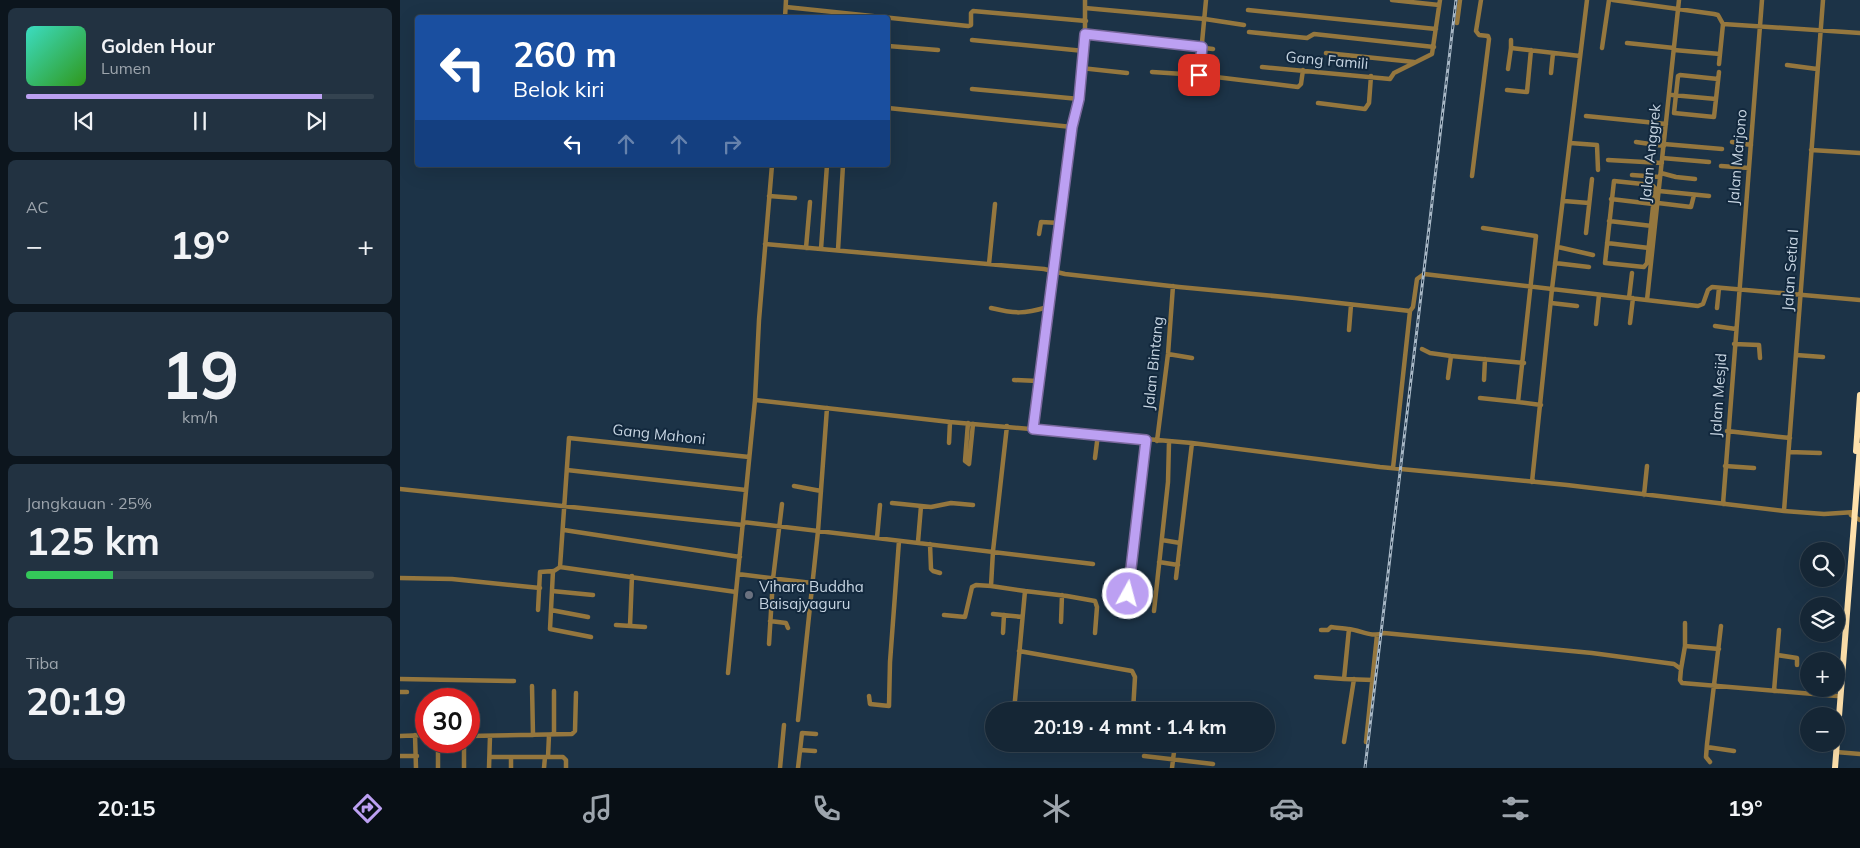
<!DOCTYPE html>
<html lang="id">
<head>
<meta charset="utf-8">
<style>
  :root { --surface:#152635; --page:#223241; --text:#f1f3f6; --muted:#9da5ad; --line:#344350; --accent:#bca0f2 }
  body { margin:0; font-family:Mulish,sans-serif; background:var(--page); color:var(--text); height:100vh; display:flex; flex-direction:column; font-size:19px; white-space:nowrap }
  * { box-sizing:border-box; margin:0 }
  p { font-size:16px; color:var(--muted) }
  .icon { flex:none; width:28px; height:28px; fill:none; stroke:currentColor; stroke-width:2; stroke-linecap:round; stroke-linejoin:round }
  .map { position:relative; flex:1; overflow:hidden }
  .details { display:flex; flex-direction:column; gap:8px; padding:8px; background:#0c151d; width:400px }
  .details>* { flex:none }
  .guide { position:absolute; left:15px; top:15px; width:475px; height:152px; border-radius:5px; box-shadow:0 5px 20px #0002,0 0 0 1px var(--line); background:#1a4fa0; color:#fff; overflow:hidden }
  .fabs { position:absolute; left:1400px; top:542px; display:grid; gap:10px }
  .fabs a { display:grid; place-items:center; width:45px; height:45px; border-radius:50%; background:var(--surface); box-shadow:0 5px 20px #0002,0 0 0 1px var(--line); font-size:25px }
  .speed { position:absolute; left:15px; top:688px; display:flex; gap:10px; font-size:25px; font-weight:700; text-align:center }
  .speed>* { display:grid; place-content:center; width:65px; height:65px; border-radius:50%; background:var(--surface); box-shadow:0 5px 20px #0002,0 0 0 1px var(--line); line-height:1 }
  .speed .limit { border:8px solid #d22; background:#fff; color:#111 }
  .pin { position:absolute; display:grid; place-items:center; width:42px; height:42px; color:#fff; margin:-21px; border-radius:10px; box-shadow:0 2px 8px #0006 }
  .me { position:absolute; width:55px; margin:-28px; rotate:7deg; stroke-linejoin:round; filter:drop-shadow(0 0 4px #0008) }
  .turn { display:flex; align-items:center; gap:18px; height:105px; padding:0 15px; font-size:22px }
  .turn .icon { width:65px; height:65px; stroke-width:2.5 }
  .turn b { display:block; font-size:35px; line-height:42px }
  .lanes { display:flex; align-items:center; height:48px; padding:0 15px; background:#0003; justify-content:center; gap:25px; direction:ltr }
  .lanes .off { opacity:.35 }
  .big { font-size:38px; font-weight:700; line-height:1.1 }
  .details .widget { flex:1; display:flex; flex-direction:column; justify-content:center; gap:8px; min-width:0; padding:0 18px; border-radius:8px; background:var(--page) }
  .details .dial { align-items:center; gap:0 }
  .dial b { font-size:65px; line-height:1 }
  .song { display:flex; align-items:center; gap:15px }
  .cover { width:60px; height:60px; border-radius:8px; background:linear-gradient(135deg,hsl(170 70% 55%),hsl(110 70% 35%)) }
  .played { height:5px; border-radius:2px; background:linear-gradient(90deg,var(--accent) 85%,var(--line) 85%) }
  .keys { display:flex; justify-content:space-around; direction:ltr }
  .heat { display:flex; justify-content:space-between; align-items:center; font-size:28px; direction:ltr }
  .charge { height:8px; border-radius:4px; background:linear-gradient(90deg,#34c759 25%,var(--line) 0) }
  .trip { position:absolute; left:585px; top:702px; width:290px; height:50px; border-radius:25px; background:var(--surface); box-shadow:0 5px 20px #0002,0 0 0 1px var(--line); font-weight:700; line-height:50px; text-align:center }
  .tab-bar { display:flex; height:80px; justify-content:space-around; align-items:center; background:#080f15; color:var(--muted) }
  .tab-bar .icon { width:35px; height:35px }
  .tab-bar .active { color:var(--accent) }
  .tab-bar b { font-size:22px; color:var(--text) }
  main { display:flex; flex:1; min-height:0 }
  .map>svg:first-child { display:block }
  .lines { fill:none; stroke-linecap:round; stroke-linejoin:round }
  .minor { stroke:#95773e; stroke-width:4.5 }
  .highway { stroke:#fee1ac; stroke-width:6 }
  .rail-casing { stroke:#a8b8c6; stroke-width:3 }
  .rail { stroke:#12283d; stroke-width:1; stroke-dasharray:4; stroke-linecap:butt }
  .route-casing { stroke:#7a689d; stroke-width:12 }
  .route { stroke:#bca0f2; stroke-width:9 }
  .worship-dot { fill:#6b7280; stroke:#12283d; stroke-width:2 }
  .labels { text-anchor:middle; dominant-baseline:central; stroke-width:4; stroke-linejoin:round; paint-order:stroke }
  .street-label { font-size:15px; fill:#c6d4e1; stroke:#12283d }
  .poi-label { font-size:15px; fill:#c6d4e1; stroke:#12283d; text-anchor:start }
</style>
</head>
<body>
<main>
<section class="details">
<div class="widget">
<div class="song"><i class="cover"></i><div><b>Golden Hour</b><p>Lumen</p></div></div>
<div class="played"></div>
<div class="keys"><svg class="icon" aria-label="previous" viewBox="0 0 24 24"><path d="M18 5L8 12l10 7zM5 5v14"/></svg><svg class="icon" aria-label="pause" viewBox="0 0 24 24"><path d="M8 5v14M16 5v14"/></svg><svg class="icon" aria-label="next" viewBox="0 0 24 24"><path d="M6 5l10 7-10 7zM19 5v14"/></svg></div>
</div>
<div class="widget"><p>AC</p>
<div class="heat"><a>−</a><b class="big">19°</b><a>+</a></div>
</div>
<div class="widget dial"><b>19</b><p>km/h</p></div>
<div class="widget"><p>Jangkauan · 25%</p><b class="big">125 km</b><div class="charge"></div></div>
<div class="widget"><p>Tiba</p><b class="big">20:19</b></div>
</section>
<div class="map">
<svg width="1460" height="768" viewBox="0 0 1460 768">
  <rect width="100%" height="100%" fill="#1c3347"/>
  <g class="lines">
    <!-- minor -->
    <path class="minor" d="M992 0 1039 5
      M1213 0 1314 14 1318 15 1323 24 1460 33
      M386 7 568 26 571 25V13L573 11 686 21
      M685 8 805 19 844 25
      M848 10 1036 29
      M385 18 386 0
      M1057 23 1060 0
      M849 32 907 38 914 34 1034 47
      M685 34 813 49
      M572 40 684 51
      M1111 40V48L1180 56
      M1227 43 1274 48
      M488 46 538 50
      M1202 48 1209 0
      M1274 50 1320 54
      M926 53 1014 62
      M1319 64 1323 24
      M1387 65 1417 69
      M862 67 990 79 994 73 1032 54 1040 0
      M681 68 727 73
      M1108 69 1111 48
      M752 72 799 75 898 87 901 84 903 70
      M1151 73 1153 53
      M799 75 806 0
      M1318 79 1280 75 1278 76 1274 113 1314 117 1319 72
      M572 89 679 99
      M1107 90 1127 92 1131 50
      M1272 95 1316 99
      M918 103 965 109 969 103 971 76
      M488 108 672 127
      M1186 116 1266 124
      M1236 142 1264 146
      M1332 142 1351 145
      M1170 143 1197 145 1198 170
      M1264 144 1322 149
      M1411 150 1460 153
      M1262 158 1309 162
      M1208 160 1262 163
      M1321 166 1349 168
      M1261 173 1276 177 1295 179
      M1232 175 1260 177
      M1072 176 1089 39 1088 36 1079 35 1076 31 1081 0
      M1214 181 1252 185 1255 188 1247 263 1244 267 1205 263Z
      M1259 191 1309 196
      M369 196 395 198
      M1211 199 1253 204
      M1164 201 1189 203
      M1258 203 1291 207 1294 195
      M1209 221 1252 226
      M1186 233 1192 179
      M639 234 641 222 660 223
      M1207 243 1249 248
      M365 244 644 269 665 274 779 287 895 298 1010 311 1013 307 1017 279 1024 274 1298 306 1303 304 1308 290 1312 287 1460 300
      M1158 247 1193 255
      M406 248 410 202
      M421 249 427 165
      M438 250 443 165
      M1155 263 1189 267
      M589 264 595 204
      M1229 298 1232 273
      M1247 300 1279 0
      M1151 303 1177 306
      M591 308C616 314 623 314 648 307
      M1317 308 1319 288
      M1230 323 1233 298
      M1196 324 1199 295
      M1315 326 1336 329
      M949 330 951 305
      M1334 344 1359 345 1360 358
      M1022 349 1030 353 1051 356 1124 363
      M768 354 792 358
      M1396 355 1423 357
      M1048 378 1051 356
      M614 380 638 381
      M1084 380 1085 359
      M1080 398 1118 402 1136 236 1083 228
      M355 400 550 422 792 443 980 467 1167 485 1384 511 1424 514 1455 512
      M1118 402 1141 405
      M568 423 565 461 569 464 573 424
      M607 426 593 551 591 586 625 591 614 711
      M633 429 672 127 679 99 685 34V0
      M1327 431 1390 438
      M757 441 768 354 773 286
      M549 443 550 422
      M1389 452 1420 453
      M695 458 698 434
      M1325 466 1354 468
      M993 468 1010 311
      M167 470 346 490
      M1132 482 1152 289 1187 0
      M394 486 421 491
      M0 489 343 525
      M1244 495 1247 466
      M492 503 531 507 551 503 573 505
      M1323 504 1362 0
      M1384 511 1423 0
      M1451 515 1460 520
      M343 522 693 564
      M164 530 340 557
      M477 538 480 505
      M762 540 780 543
      M518 542 521 506
      M530 544 531 569 533 571 540 573
      M759 562 778 565
      M160 567 169 438 349 457
      M153 571 150 629 191 637
      M338 574 412 583
      M0 578 52 579 140 588
      M776 578 792 443
      M152 591 193 595
      M625 591 667 596 695 601 697 607 695 633
      M728 594 746 440
      M138 610 140 572 154 571 160 567 336 592
      M151 610 188 617
      M754 611 768 482 769 442
      M593 614 622 617
      M544 615 565 617 572 587 576 585 591 586
      M370 621 386 623 388 628
      M661 622 662 595
      M216 625 245 627
      M230 626 232 576
      M949 629 944 679 973 680
      M921 630H928L931 627C936 628 942 628 948 629 961 630 971 638 984 633L1192 653 1274 664 1281 669 1280 680 1282 683 1437 696
      M603 633 604 615
      M369 644 373 579 382 504
      M1285 646 1319 649
      M619 651 732 671 735 677 733 711
      M1377 655 1397 658V665
      M1281 669 1285 646V623
      M328 673 355 400 359 320 372 165
      M916 677 944 679
      M0 679 114 681
      M132 686 133 735
      M154 691V734
      M1374 691 1379 630
      M0 692H7
      M469 696 470 704 489 706 490 662 499 541
      M398 720 418 531 427 408
      M15 735 16 768
      M0 736 26 735
      M69 736 172 734 175 731 176 693
      M944 742 954 679
      M966 742 977 635
      M807 744H813
      M612 747V744
      M1307 747 1334 751
      M400 750 415 751
      M1436 752 1460 754
      M0 756H17
      M744 756 813 764
      M90 757H163L166 760V768
      M148 757 149 735
      M1310 762 1306 757 1307 744 1321 626
      M38 768V741
      M64 768V741
      M89 768 90 736
      M111 768V758
      M144 768 145 757
      M380 768 384 725
      M398 768 402 733 416 734
      M772 768 775 744"/>
    <!-- highway -->
    <path class="highway" d="M1456 451 1460 395
      M1435 768 1460 446"/>
    <defs>
      <path id="rail" d="M965 768 1056 0"/>
    </defs>
    <!-- rail casing -->
    <use href="#rail" class="rail-casing"/>
    <!-- rail -->
    <use href="#rail" class="rail"/>
  </g>
  <g class="lines">
    <defs>
      <path id="route" d="M728 594 746 440 633 429 672 127 679 99 685 34 802 47 799 75"/>
    </defs>
    <!-- route casing -->
    <use href="#route" class="route-casing"/>
    <!-- route -->
    <use href="#route" class="route"/>
  </g>
  <!-- markers -->
  <circle class="worship-dot" cx="349" cy="595" r="5"/>
  <g class="labels">
    <!-- street labels -->
    <g class="street-label">
      <text transform="translate(927 60) rotate(5)">Gang Famili</text>
      <text transform="translate(1250 153) rotate(-84)">Jalan Anggrek</text>
      <text transform="translate(1337 157) rotate(-85)">Jalan Marjono</text>
      <text transform="translate(1390 270) rotate(-86)">Jalan Setia I</text>
      <text transform="translate(753 363) rotate(-84)">Jalan Bintang</text>
      <text transform="translate(1318 395) rotate(-86)">Jalan Mesjid</text>
      <text transform="translate(259 434) rotate(6)">Gang Mahoni</text>
    </g>
    <!-- poi labels -->
    <g class="poi-label">
      <text x="359" y="586">Vihara Buddha<tspan x="359" dy="17">Baisajyaguru</tspan></text>
    </g>
  </g>
</svg>
<div class="fabs">
<a><svg class="icon" aria-label="search" viewBox="0 0 24 24"><circle cx="10" cy="10" r="6"/><path d="M15 15l6 6"/></svg></a>
<a><svg class="icon" aria-label="layers" viewBox="0 0 24 24"><path d="M12 4l9 5-9 5-9-5zM3 14l9 5 9-5"/></svg></a>
<a>+</a>
<a>−</a>
</div>
<div class="speed"><div class="limit">30</div></div>
<div class="pin" style="left:799px;top:75px;background:#d93025"><svg class="icon" aria-label="arrive" viewBox="0 0 24 24"><path d="M6 21V4h12l-3 4 3 4H6"/></svg></div>
<svg class="me" style="left:728px;top:594px" viewBox="-20 -20 40 40"><circle r="17" fill="#bca0f2" stroke="#fff" stroke-width="3"/><path d="M0-11L8 9 0 5-8 9z" fill="#fff"/></svg>
<div class="trip">20:19 · 4 mnt · 1.4 km</div>
<div class="guide">
<div class="turn"><svg class="icon" aria-label="left" viewBox="0 0 24 24"><path d="M17 20v-9H6M10 6l-5 5 5 5"/></svg><div><b>260 m</b>Belok kiri</div></div>
<div class="lanes"><svg class="icon" aria-label="left" viewBox="0 0 24 24"><path d="M17 20v-9H6M10 6l-5 5 5 5"/></svg><svg class="icon off" aria-label="ahead" viewBox="0 0 24 24"><path d="M12 20V5M6 11l6-6 6 6"/></svg><svg class="icon off" aria-label="ahead" viewBox="0 0 24 24"><path d="M12 20V5M6 11l6-6 6 6"/></svg><svg class="icon off" aria-label="right" viewBox="0 0 24 24"><path d="M7 20v-9h11M14 6l5 5-5 5"/></svg></div>
</div>
</div>
</main>
<nav class="tab-bar">
<b>20:15</b>
<svg class="icon active" aria-label="directions" viewBox="0 0 24 24"><path d="M12 3l9 9-9 9-9-9zM9 14v-3h6M13 9l2 2-2 2"/></svg>
<svg class="icon" aria-label="music" viewBox="0 0 24 24"><path d="M9 18V5l10-2v13"/><circle cx="6" cy="18" r="3"/><circle cx="16" cy="16" r="3"/></svg>
<svg class="icon" aria-label="phone" viewBox="0 0 24 24"><path d="M5 4h4l2 5-3 2q2 4 5 5l2-3 5 2v4C11 20 4 13 5 4z"/></svg>
<svg class="icon" aria-label="climate" viewBox="0 0 24 24"><path d="M12 3v18M4 7l16 10M4 17L20 7"/></svg>
<svg class="icon" aria-label="car" viewBox="0 0 24 24"><path d="M5 17H2v-5l4-1 3-4h7l3 4 3 1v5h-3M9 17h6M6 11h13"/><circle cx="7" cy="17" r="2"/><circle cx="17" cy="17" r="2"/></svg>
<svg class="icon" aria-label="filters" viewBox="0 0 24 24"><path d="M4 7h16M4 17h16"/><circle cx="9" cy="7" r="2"/><circle cx="15" cy="17" r="2"/></svg>
<b>19°</b>
</nav>
</body>
</html>
